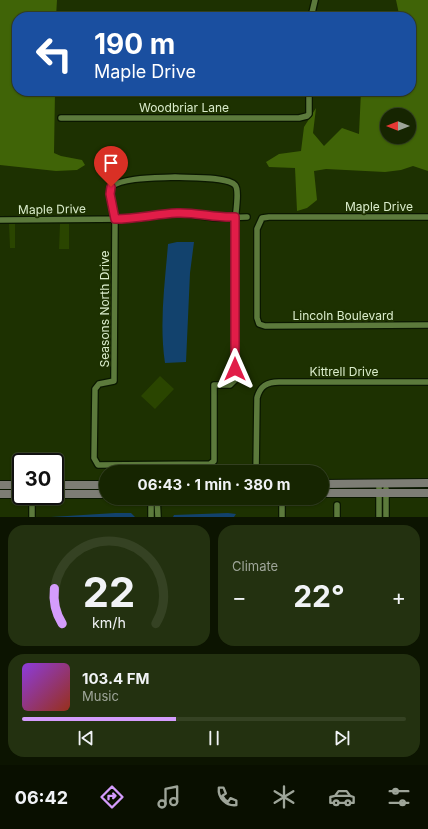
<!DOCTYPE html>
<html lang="en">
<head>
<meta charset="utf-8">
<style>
  :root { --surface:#162501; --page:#233110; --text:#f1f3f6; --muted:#9ea599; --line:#354223; --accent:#d49cfc }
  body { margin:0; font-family:Inter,sans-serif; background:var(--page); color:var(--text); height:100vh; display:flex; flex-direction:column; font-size:15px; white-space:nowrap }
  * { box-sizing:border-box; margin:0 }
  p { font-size:13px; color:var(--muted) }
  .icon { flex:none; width:22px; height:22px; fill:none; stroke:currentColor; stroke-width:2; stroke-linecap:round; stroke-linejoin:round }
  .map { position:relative; height:517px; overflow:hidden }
  .details { display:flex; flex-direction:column; gap:8px; padding:8px; background:#0c1401; flex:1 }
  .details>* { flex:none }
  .hud { position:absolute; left:12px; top:12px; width:404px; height:84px; border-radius:16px; box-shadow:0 1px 3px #0004,0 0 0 1px var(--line); background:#1a4fa0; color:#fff; overflow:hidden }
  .needle { width:26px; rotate:270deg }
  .fabs { position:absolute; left:380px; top:108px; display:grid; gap:8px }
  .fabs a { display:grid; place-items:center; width:36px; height:36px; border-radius:50%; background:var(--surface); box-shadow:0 1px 3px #0004,0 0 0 1px var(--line); font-size:20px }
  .speed { position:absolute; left:12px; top:453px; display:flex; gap:8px; font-size:20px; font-weight:700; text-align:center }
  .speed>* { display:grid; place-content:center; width:52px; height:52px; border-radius:50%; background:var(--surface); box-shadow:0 1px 3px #0004,0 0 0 1px var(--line); line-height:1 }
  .speed .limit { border:2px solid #111; border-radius:6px; background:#fff; color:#111 }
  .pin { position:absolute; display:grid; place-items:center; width:34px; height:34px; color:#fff; margin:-41px -17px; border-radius:50% 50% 50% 0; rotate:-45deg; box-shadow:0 0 4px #0007 }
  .pin .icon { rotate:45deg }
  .me { position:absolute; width:44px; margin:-22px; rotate:0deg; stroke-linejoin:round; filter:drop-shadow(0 0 3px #0008) }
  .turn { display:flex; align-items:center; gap:14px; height:84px; padding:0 16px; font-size:18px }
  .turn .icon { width:52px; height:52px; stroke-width:2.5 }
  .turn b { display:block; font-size:28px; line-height:34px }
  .big { font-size:30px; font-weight:700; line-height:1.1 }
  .details .widget { flex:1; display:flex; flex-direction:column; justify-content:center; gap:6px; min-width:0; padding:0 14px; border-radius:16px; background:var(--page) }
  .details .dial { align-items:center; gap:0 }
  .dial svg { height:104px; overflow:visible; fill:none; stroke:var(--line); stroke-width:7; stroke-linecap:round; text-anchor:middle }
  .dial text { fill:var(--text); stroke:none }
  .song { display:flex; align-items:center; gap:12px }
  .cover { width:48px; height:48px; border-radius:6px; background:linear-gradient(135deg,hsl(270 70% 55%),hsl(10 70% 35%)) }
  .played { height:4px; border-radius:2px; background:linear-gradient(90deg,var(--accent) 40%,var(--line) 40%) }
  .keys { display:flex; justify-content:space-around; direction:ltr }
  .heat { display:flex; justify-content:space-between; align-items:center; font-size:22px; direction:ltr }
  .details .tiles { flex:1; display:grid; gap:8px; grid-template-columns:1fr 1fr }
  .widget:last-child { grid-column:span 2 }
  .trip { position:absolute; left:99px; top:465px; width:230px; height:40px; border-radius:20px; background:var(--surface); box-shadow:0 1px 3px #0004,0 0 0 1px var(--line); font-weight:700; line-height:40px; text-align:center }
  .tabs { display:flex; height:64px; justify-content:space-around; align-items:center; background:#090f00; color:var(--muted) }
  .tabs .icon { width:28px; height:28px }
  .tabs .selected { color:var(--accent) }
  .tabs b { font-size:18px; color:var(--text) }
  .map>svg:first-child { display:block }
  .green { fill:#2a4500 }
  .forest { fill:#406407; fill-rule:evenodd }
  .water { fill:#12426d }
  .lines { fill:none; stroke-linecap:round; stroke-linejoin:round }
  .street-casing { stroke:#0a1700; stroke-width:8 }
  .secondary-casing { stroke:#0a1700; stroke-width:10 }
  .street { stroke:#5c7a3c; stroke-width:5.5 }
  .secondary { stroke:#7d7d75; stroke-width:8 }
  .route-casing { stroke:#92132f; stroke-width:10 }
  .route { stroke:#e11d48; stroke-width:7 }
  .labels { text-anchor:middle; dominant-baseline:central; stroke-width:4; stroke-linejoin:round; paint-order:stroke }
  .street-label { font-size:12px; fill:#daeccb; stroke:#1d3101 }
</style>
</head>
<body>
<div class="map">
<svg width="428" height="517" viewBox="0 0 428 517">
  <rect width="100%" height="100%" fill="#1d3101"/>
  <!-- green -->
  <path class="green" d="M9 224H15V248H10Z
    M60 224H69V249H59Z
    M160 376 174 389 155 409 141 396Z"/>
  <!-- forest -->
  <path class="forest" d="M0 0H57L56 17H17V91H55L54 153 61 156 82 160 85 165 77 170 56 171 0 165Z
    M396 0H428V171L413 166 401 170 385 172 326 169 314 171 317 200 307 208 297 211 295 168 269 167 266 162 279 154 301 151 304 127 316 108 313 133 324 146 342 128 359 134 361 91H411V17H397L399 14ZM387 115H409V137H387Z"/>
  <!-- water -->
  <path class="water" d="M177 242H194L190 273 186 362 165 363C159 323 165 283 168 244Z
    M115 513H131L135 517H51Z
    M228 513 236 514 234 517H173L174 515Z"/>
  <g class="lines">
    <defs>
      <path id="street" d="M311 17 315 0
        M61 118H299L307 116 309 114V91
        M175 177C188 178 227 176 235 185 240 190 235 215 235 224 235 276 235 328 235 380L230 385H214V461L210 464 98 465 94 458 95 389 99 384 114 381V377L115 219 110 194 111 187C123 177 159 178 175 177Z
        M428 217H269L262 218 257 229V318L259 324 265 326 428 325
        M0 220 131 219 178 213 217 218 247 217
        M151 465V472
        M256 472 257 398C260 386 267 382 279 382H428
        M379 484V517
        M386 489V517
        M32 496V517
        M157 498 158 517
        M337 505V517
        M151 517V498
        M282 517V498"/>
      <path id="secondary" d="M322 484 428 483
        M0 485H21
        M55 485H106
        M322 493H428
        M0 494H21
        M55 494H106"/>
    </defs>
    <!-- street casing -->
    <use href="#street" class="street-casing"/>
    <!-- secondary casing -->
    <use href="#secondary" class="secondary-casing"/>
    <!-- street -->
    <use href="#street" class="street"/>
    <!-- secondary -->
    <use href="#secondary" class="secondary"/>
  </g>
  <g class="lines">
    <defs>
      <path id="route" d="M111 187 110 194 115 219C136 219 156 214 177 213 196 212 215 218 235 217V369"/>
    </defs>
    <!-- route casing -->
    <use href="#route" class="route-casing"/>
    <!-- route -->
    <use href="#route" class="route"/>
  </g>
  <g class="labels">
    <!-- street labels -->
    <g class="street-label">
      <text x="184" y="107">Woodbriar Lane</text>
      <text x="379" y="206">Maple Drive</text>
      <text transform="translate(52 209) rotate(-1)">Maple Drive</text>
      <text transform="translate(104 309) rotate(-90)">Seasons North Drive</text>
      <text x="343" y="315">Lincoln Boulevard</text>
      <text x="344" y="371">Kittrell Drive</text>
    </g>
  </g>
</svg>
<div class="fabs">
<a><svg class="needle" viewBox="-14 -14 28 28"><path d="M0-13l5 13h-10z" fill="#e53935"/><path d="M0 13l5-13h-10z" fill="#9ea599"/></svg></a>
</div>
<div class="speed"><div class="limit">30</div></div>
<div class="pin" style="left:111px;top:187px;background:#d93025"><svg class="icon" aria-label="arrive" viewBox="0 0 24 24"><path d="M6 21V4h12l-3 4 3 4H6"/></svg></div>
<svg class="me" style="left:235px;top:369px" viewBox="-20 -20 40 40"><path d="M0-17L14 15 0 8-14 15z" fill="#e11d48" stroke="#fff" stroke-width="4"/></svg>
<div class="trip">06:43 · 1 min · 380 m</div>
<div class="hud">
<div class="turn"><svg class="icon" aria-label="left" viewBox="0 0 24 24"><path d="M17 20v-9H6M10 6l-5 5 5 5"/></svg><div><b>190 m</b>Maple Drive</div></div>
</div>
</div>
<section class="details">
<div class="tiles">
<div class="widget dial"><svg viewBox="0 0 100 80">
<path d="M14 69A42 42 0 1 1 86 69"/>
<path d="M14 69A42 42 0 0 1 8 42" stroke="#d49cfc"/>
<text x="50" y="56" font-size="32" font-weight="700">22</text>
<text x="50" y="72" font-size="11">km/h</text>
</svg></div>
<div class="widget"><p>Climate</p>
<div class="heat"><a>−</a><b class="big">22°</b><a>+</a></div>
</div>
<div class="widget">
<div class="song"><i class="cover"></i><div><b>103.4 FM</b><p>Music</p></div></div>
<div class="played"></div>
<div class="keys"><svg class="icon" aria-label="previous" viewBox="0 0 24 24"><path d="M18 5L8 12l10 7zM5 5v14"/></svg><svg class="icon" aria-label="pause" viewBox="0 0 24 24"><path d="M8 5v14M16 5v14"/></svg><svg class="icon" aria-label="next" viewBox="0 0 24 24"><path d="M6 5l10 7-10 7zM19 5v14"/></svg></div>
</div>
</div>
</section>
<nav class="tabs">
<b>06:42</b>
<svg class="icon selected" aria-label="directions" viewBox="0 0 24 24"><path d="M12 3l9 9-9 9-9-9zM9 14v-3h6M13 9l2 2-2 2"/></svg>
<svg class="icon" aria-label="music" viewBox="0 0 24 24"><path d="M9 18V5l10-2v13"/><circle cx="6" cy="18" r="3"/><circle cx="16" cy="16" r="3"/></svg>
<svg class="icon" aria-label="phone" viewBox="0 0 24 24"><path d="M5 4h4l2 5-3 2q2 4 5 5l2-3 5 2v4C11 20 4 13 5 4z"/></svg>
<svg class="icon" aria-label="climate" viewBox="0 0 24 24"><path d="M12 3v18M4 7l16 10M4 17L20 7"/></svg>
<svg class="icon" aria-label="car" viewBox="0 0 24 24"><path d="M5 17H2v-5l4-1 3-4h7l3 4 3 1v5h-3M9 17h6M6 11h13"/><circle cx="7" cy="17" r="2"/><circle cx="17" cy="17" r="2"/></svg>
<svg class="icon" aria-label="filters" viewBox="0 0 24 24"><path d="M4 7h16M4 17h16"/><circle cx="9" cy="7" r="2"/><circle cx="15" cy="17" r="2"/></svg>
</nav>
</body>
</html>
